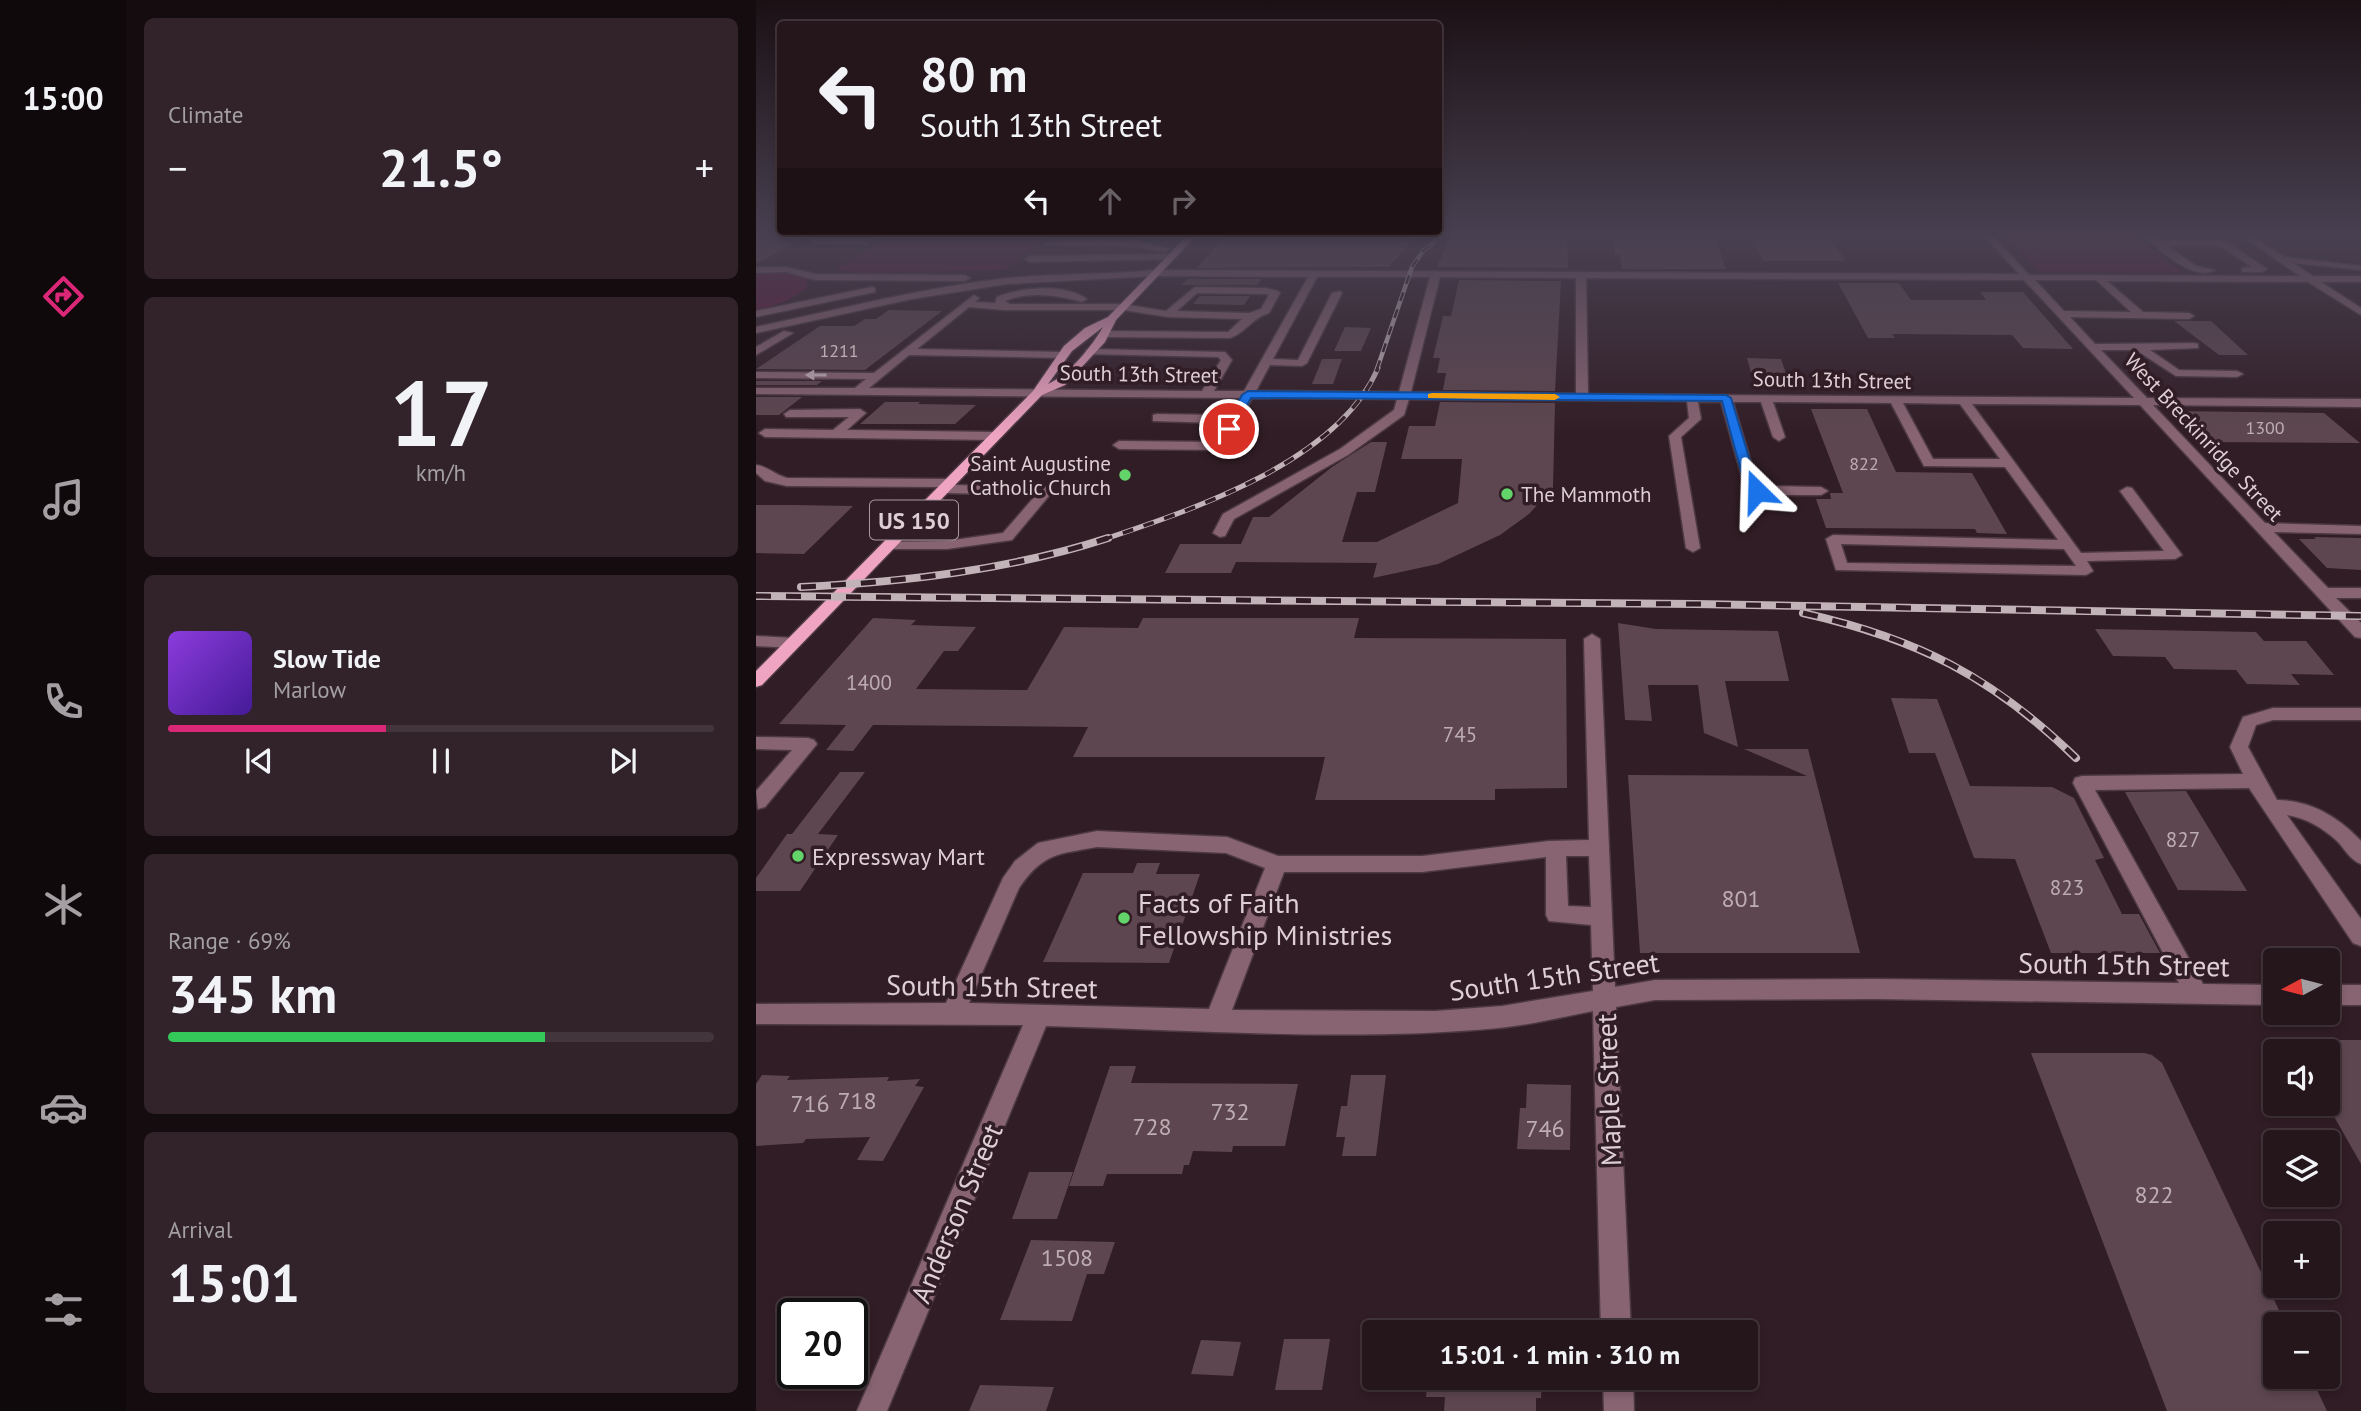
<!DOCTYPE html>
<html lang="en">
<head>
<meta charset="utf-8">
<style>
  :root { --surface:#25161c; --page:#312329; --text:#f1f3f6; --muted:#a39fa3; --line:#42353b; --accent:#db2777 }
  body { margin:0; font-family:"PT Sans",sans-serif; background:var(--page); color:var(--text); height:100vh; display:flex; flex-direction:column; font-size:26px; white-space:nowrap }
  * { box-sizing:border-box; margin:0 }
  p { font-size:23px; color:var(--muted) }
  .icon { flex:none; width:38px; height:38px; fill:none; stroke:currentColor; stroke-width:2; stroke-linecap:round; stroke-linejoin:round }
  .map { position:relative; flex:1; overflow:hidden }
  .panel { display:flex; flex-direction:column; gap:18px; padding:18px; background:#140c0f; width:630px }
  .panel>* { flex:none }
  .guide { position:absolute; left:21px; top:21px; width:665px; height:214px; border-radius:7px; box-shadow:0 4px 10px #0003,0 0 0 2px var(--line); background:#25161c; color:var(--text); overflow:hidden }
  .needle { width:46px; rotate:263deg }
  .fabs { position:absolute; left:1507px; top:948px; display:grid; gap:14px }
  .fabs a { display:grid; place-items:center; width:77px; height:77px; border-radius:7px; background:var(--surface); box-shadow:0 4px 10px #0003,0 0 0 2px var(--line); font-size:35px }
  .speed { position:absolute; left:21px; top:1298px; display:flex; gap:14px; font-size:35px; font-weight:700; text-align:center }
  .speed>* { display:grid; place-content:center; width:91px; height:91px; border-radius:50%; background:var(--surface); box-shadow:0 4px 10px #0003,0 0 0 2px var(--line); line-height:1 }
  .speed .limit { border:4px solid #111; border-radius:10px; background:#fff; color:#111 }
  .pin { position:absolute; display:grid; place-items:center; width:60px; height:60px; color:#fff; margin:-30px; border:4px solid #fff; border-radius:50%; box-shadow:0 2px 7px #0007 }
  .me { position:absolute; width:77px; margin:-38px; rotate:338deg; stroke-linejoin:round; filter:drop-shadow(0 0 5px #0008) }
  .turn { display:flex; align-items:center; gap:24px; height:147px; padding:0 28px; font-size:32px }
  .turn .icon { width:91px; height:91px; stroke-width:2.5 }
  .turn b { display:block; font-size:49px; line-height:60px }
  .lanes { display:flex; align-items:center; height:66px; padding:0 28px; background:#0003; justify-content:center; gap:35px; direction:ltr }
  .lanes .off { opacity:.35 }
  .big { font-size:52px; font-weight:700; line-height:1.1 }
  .panel .card { flex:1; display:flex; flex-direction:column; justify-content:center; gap:10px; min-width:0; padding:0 24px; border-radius:10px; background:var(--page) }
  .panel .dial { align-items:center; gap:0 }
  .dial b { font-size:91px; line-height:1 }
  .song { display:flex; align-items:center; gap:21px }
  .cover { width:84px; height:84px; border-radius:10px; background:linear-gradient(135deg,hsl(270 70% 55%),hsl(260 70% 35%)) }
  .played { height:7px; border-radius:4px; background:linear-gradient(90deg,var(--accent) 40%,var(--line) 40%) }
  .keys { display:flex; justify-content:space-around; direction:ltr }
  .heat { display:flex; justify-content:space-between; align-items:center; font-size:38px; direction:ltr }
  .charge { height:10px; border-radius:5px; background:linear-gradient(90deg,#34c759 69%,var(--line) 0) }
  .trip { position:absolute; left:606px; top:1320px; width:396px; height:70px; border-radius:7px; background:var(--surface); box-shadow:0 4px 10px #0003,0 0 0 2px var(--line); font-weight:700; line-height:70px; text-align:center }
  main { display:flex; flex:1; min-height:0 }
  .tab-bar { display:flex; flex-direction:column; width:126px; justify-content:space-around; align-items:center; background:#0f090b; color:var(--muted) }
  .tab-bar .icon { width:49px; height:49px }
  .tab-bar .on { color:var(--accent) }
  .tab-bar b { font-size:32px; color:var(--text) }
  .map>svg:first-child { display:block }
  .green { fill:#5f173a }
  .building { fill:#5d464f }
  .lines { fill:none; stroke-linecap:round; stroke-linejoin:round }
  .minor-casing { stroke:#4d3941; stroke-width:3 }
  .major-casing { stroke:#4d3941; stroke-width:3 }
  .minor { fill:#886472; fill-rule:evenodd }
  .major { fill:#efa4c1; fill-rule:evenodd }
  .rail-far2-casing { stroke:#c2b3b8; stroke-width:4.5 }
  .rail-far1-casing { stroke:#c2b3b8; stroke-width:5 }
  .rail-casing { stroke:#c2b3b8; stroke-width:8 }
  .rail-far2 { stroke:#311d25; stroke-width:2.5; stroke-dasharray:9; stroke-linecap:butt }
  .rail-far1 { stroke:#311d25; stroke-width:3.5; stroke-dasharray:11; stroke-linecap:butt }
  .rail { stroke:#311d25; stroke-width:5; stroke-dasharray:15; stroke-linecap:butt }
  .oneway { fill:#c8b4bc }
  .route { fill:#1a73e8; stroke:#114b97; stroke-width:2 }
  .slow { fill:#f59e0b }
  .poi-dot { fill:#62d469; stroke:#311d25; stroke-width:2.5 }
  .labels { text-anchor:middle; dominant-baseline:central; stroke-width:7; stroke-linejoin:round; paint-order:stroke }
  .far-number-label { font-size:18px; fill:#bdadb3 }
  .far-street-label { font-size:21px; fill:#ddcfd4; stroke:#311d25 }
  .far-poi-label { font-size:21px; fill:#ddcfd4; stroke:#311d25; text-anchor:end }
  .number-label { font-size:21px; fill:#bdadb3 }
  .shield { fill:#311d25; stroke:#a99aa0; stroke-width:2 }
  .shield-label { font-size:23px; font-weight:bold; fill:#ddcfd4 }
  .poi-label { font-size:24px; fill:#ddcfd4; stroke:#311d25; text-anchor:start }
  .near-number-label { font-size:24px; fill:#bdadb3 }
  .near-poi-label { font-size:28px; fill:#ddcfd4; stroke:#311d25; text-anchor:start }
  .near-street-label { font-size:28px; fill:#ddcfd4; stroke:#311d25 }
</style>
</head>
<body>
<main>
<nav class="tab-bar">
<b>15:00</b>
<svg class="icon on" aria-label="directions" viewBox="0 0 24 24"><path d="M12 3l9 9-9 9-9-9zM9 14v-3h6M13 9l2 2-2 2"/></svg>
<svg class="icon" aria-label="music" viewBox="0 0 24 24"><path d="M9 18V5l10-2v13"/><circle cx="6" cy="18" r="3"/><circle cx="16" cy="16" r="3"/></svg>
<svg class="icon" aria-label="phone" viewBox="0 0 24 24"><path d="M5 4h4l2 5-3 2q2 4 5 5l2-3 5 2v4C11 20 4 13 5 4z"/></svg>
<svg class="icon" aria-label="climate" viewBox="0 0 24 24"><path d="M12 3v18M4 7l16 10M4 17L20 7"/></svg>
<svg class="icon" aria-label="car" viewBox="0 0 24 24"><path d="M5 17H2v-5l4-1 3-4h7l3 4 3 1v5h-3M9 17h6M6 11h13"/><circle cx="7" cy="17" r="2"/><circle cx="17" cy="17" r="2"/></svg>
<svg class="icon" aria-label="filters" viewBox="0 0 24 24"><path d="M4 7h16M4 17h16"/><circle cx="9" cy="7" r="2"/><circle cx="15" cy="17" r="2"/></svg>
</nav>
<section class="panel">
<div class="card"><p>Climate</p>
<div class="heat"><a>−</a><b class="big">21.5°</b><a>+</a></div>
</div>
<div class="card dial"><b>17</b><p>km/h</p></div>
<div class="card">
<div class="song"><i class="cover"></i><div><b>Slow Tide</b><p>Marlow</p></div></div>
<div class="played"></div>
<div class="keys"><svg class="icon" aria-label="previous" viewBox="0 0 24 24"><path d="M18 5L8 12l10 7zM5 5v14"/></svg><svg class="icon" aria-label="pause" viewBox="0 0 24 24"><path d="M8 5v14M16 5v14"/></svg><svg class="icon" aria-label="next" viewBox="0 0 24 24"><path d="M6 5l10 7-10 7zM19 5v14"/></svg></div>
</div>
<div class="card"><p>Range · 69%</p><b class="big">345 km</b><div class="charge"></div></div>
<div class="card"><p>Arrival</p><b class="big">15:01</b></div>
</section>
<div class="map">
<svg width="1605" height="1411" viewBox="0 0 1605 1411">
  <rect width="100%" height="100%" fill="#311d25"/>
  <!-- green -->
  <path class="green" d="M132 237H290L249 270 106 273 79 270Z
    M1249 237 1384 239 1427 273 1283 272Z
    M18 272 40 274 51 279 50 289 28 302 0 311V273Z"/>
  <!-- building -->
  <path class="building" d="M0 237H49L0 264Z
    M468 237H659L633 267 441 268Z
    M694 237H811L812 268 681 267Z
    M856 237H959L970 269H866L864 255H859Z
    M996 237H1075L1089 261H1007Z
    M431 279H506L501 285H425Z
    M703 280 805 281 799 391 687 390 690 373H681L684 358H677L687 316H695Z
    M1082 283H1143L1155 300H1230L1224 292H1267L1317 349 1267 348 1256 335 1136 334 1139 338H1112Z
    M444 296H494L488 305 437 304Z
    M133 310 186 311 109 370 0 369 64 326H98L109 319H120Z
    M1418 321H1455L1492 355H1463Z
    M589 327 615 328 605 351H578Z
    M991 358 1025 359 1035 388H999Z
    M566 359H586L577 384H556Z
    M0 381H66L61 385H0Z
    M0 397H46L23 415H0Z
    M129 402H164L162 404 220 405 199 424H104Z
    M684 402 799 403 797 488 773 514 744 535 682 564 617 578 621 563 480 562 475 573H409L424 544H485L497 517H513L576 467 615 442H631L619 492H601L586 542H621L702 503 706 459H645L653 426H679Z
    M1055 409H1111L1140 472 1216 473 1251 534 1221 533 1219 529 1070 528 1060 499H1075L1074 493H1087Z
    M1418 411 1568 413 1604 443 1447 442Z
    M0 505H37L97 506 48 554 0 553Z
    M1558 537 1605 538V570L1571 568 1543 539H1560Z
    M117 618 160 620 155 625 220 627 202 651H188L160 689 271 690 308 627 382 628 387 618H603L598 638 810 639 811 788 739 789V800H559L569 757H317L332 727 117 725 97 751 70 750 90 725 23 724Z
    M862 623 900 629 1022 631 1033 681H969L982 747 948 733 942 685H892L896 721 869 720Z
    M1339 629 1500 632 1508 641H1550L1578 675 1535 674 1544 685 1491 684 1480 670 1418 669 1409 657 1357 656Z
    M1135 698 1181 699 1214 786 1296 787 1318 798 1348 858 1339 860 1366 914H1383L1404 953H1295L1259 859 1218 858 1179 753H1153Z
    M988 749H1052L1104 953H884L872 775 1051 776Z
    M84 772H109L62 834 82 835 44 891H0V878L31 834H36Z
    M1430 791 1491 891 1422 890 1369 792Z
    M381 863H404L400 874H444L413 963 287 962 327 873H377Z
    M1572 1040H1605V1164L1572 1106Z
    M1275 1053H1388L1396 1055 1406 1063 1530 1325H1519V1377H1555L1571 1411H1411Z
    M354 1066H380L375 1083 542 1084 529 1146H477L476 1152 437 1151 433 1165H428L426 1174H351L347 1186H313Z
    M6 1075 34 1076 31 1080 133 1077 131 1081 164 1079 159 1086 168 1087 127 1161 101 1160 114 1137 50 1139 47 1143 0 1146V1084Z
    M595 1075H630L620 1156H586L589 1137H580L585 1106H591Z
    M771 1084 815 1085 814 1150 761 1149 764 1108H770Z
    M273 1172H317L301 1219H256Z
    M275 1240 359 1242 348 1274H331L316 1321 244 1320Z
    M528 1339H574L566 1390H519Z
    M445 1340 485 1342 477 1376 435 1374Z
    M672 1377H786L785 1398H780V1411H688L689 1397H670Z
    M224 1385 298 1387 290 1411H213Z"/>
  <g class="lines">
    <defs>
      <path id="minor" d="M58 237H122L111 244 59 243 55 240Z
        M1229 237H1238L1273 275 1544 276 1487 237H1497L1528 257 1605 266V270L1537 263 1557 276H1605V282H1565L1605 308V315L1552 282 1351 281 1387 312 1433 313 1438 316 1433 319 1314 317 1339 344 1438 343 1442 344V348L1394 350 1423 370 1481 371 1487 374 1481 377 1420 376 1380 350H1345L1391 398 1605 399V407L1397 405 1509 523 1605 526V534L1518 532 1572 588H1605V598H1580L1605 623V638L1599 637 1384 405 1216 404 1325 553 1408 551 1364 491 1371 487 1376 488 1426 555 1419 559 1331 561 1337 571 1330 575 1080 570 1070 539 1077 535 1302 540 1249 467 1168 466 1135 403 1017 402 1029 437 1023 441 1017 437 1005 402H977L1002 486 1065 487 1072 491 1065 495H1001L989 488 965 402H942L945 419 925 437 944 548 937 552 930 548 913 436 933 418 931 401 653 399 648 415 592 455 478 519 469 536 464 537 457 533 467 514 584 449 638 410 641 399 496 398 470 446 464 450 363 449 357 445 363 441 460 442 484 398 0 394V388H99L110 379 0 378V372L118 373 218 295 223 298 219 302 239 303 241 297C265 287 308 283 331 299L326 302C302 295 273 291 249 301L254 304H367L410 311 439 287 510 288 522 291 524 293 513 313C493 320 491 332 474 338L348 337 343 334 348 331 472 332 486 319 412 317 367 310H248L213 307 161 349 308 352 313 355 308 358 153 355 113 388 446 391 465 360 462 357 330 354V350L334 349 469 352 476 360 458 391H488L552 277 400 276 251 284 156 299 0 333V327C83 309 166 288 251 278 301 273 350 275 400 270L1263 274ZM561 277H674L643 392 500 391 514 365 546 366 551 363 586 293 584 291 576 293 542 360 517 359ZM684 277 820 278V394L655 392ZM830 278 1268 280 1378 398 832 394ZM1279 280H1340L1375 312 1308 311ZM441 293 510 294 513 295 505 309 493 313 421 311ZM1147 403 1204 404 1244 459H1177ZM1085 544 1308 549 1320 566 1091 563Z
        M1390 237H1400L1404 240 1469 241 1511 269 1506 272H1486V268L1496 267 1464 246H1412L1440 266 1459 270C1438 282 1404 251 1390 237Z
        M291 240H377L413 249 409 252 377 246 288 245Z
        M415 254 418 255V259L273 262 269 259 273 256Z
        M0 267H30L60 274 209 275 214 278 209 281 59 280 30 272 0 273Z
        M116 287 119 288V292L0 317V311Z
        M28 331 37 333 0 355V347Z
        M104 409 110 413 91 430 240 432 246 436 240 440 9 437 3 433 9 429 77 430 93 417H30L28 414 34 410Z
        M401 414 463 415 469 419 463 423 397 421V415Z
        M0 465C11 466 19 475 31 478L194 479 199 480V485L290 487 297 491 256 540 191 549H133L128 548 126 545 128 542 191 541 247 533 280 495 188 493 183 492V487L31 486 9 481 0 473Z
        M836 634 844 639 859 987 899 980 1120 979 1423 983 1317 783 1319 778 1326 776 1487 774 1474 747 1487 717 1517 708H1605V720H1517L1500 725 1492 747 1521 800C1554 800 1583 817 1605 841V864C1594 860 1589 849 1581 841 1567 828 1550 818 1531 815L1605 919V946L1597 943 1493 788 1339 790 1447 984 1519 985V1005L1120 999 899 1000 860 1007 875 1332H845L837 1011C806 1017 774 1025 743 1028 593 1042 440 1030 290 1026L131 1411H101L267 1025 0 1024V1004L190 1003 247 878 259 861 282 843 341 831 471 837 522 856H666L793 841 833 840 828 639ZM341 847 470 853 509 868 453 1009 213 1003 263 888C287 853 302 854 341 847ZM810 856H833L835 907 812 906ZM790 857V915L793 921 835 925 837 991 746 1006 679 1011 476 1010 528 872H666Z
        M0 636 37 638 45 643 37 648 0 646Z
        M0 737 52 738 58 740 61 744 9 807 2 809 0 791 36 750 0 749Z
        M1572 985H1605V1005H1572Z
        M847 1377H877L878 1411H848Z"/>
      <path id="major" d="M430 237H439L360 320 349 342 309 385 286 395 6 685 0 687V671L277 391 308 346 329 328 352 317ZM347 327C336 346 313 375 292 384L316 351Z"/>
    </defs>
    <!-- minor casing -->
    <use href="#minor" class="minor-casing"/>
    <!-- major casing -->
    <use href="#major" class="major-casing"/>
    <!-- minor -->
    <use href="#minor" class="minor"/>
    <!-- major -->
    <use href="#major" class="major"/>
    <defs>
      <path id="rail-far2" d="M621 369 656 267 667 251 685 237"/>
      <path id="rail-far1" d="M346 540C436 510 582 462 622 368"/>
      <path id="rail" d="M45 587C148 582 254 570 352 538
        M0 596 939 604 1605 616
        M1047 613C1162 639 1235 676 1320 758"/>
    </defs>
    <!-- rail-far2 casing -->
    <use href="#rail-far2" class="rail-far2-casing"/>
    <!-- rail-far1 casing -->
    <use href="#rail-far1" class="rail-far1-casing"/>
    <!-- rail casing -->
    <use href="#rail" class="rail-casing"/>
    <!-- rail-far2 -->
    <use href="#rail-far2" class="rail-far2"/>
    <!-- rail-far1 -->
    <use href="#rail-far1" class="rail-far1"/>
    <!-- rail -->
    <use href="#rail" class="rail"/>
  </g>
  <!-- one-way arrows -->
  <defs><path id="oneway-solid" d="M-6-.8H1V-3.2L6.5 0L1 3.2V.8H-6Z" transform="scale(1.75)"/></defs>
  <use class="oneway" href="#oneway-solid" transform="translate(60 375) rotate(-180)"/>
  <!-- sky -->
  <linearGradient id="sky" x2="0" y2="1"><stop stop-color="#1b1014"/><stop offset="0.54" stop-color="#484051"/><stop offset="1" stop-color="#484051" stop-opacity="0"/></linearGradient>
  <rect width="1605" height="435" fill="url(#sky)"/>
  <!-- route -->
  <path class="route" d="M492 391 970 395 975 398 1000 481 1007 491 996 494 988 482 966 401 495 398 477 431H469L467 429 486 395Z"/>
  <!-- slow -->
  <path class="slow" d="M676 393 799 394 804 397 799 400 672 398V394Z"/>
  <!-- markers -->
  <g class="poi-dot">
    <circle cx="369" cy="475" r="7"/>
    <circle cx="751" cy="494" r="7"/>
    <circle cx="42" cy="856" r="7"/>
    <circle cx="368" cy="918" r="7"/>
  </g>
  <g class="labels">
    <!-- far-number labels -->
    <g class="far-number-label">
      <text x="83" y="350">1211</text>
      <text x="1509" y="427">1300</text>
      <text x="1108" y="463">822</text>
    </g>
    <!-- far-street labels -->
    <g class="far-street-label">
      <text transform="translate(383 374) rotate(1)">South 13th Street</text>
      <text transform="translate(1076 380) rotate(1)">South 13th Street</text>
      <text transform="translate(1448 437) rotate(47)">West Breckinridge Street</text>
    </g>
    <!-- far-poi labels -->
    <g class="far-poi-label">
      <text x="355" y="463">Saint Augustine<tspan x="355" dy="24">Catholic Church</tspan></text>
      <text x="765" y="494" text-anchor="start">The Mammoth</text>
    </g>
    <!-- number labels -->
    <g class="number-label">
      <text x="113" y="682">1400</text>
      <text x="704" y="734">745</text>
      <text x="1427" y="839">827</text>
      <text x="1311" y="887">823</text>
    </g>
    <!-- shield labels -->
    <rect class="shield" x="114" y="500.5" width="88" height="39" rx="5"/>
    <g class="shield-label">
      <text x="158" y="520">US 150</text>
    </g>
    <!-- poi labels -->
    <g class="poi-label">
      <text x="56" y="856">Expressway Mart</text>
    </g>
    <!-- near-number labels -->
    <g class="near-number-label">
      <text x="985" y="898">801</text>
      <text x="101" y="1100">718</text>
      <text x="54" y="1103">716</text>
      <text x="474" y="1111">732</text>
      <text x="396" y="1126">728</text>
      <text x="789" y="1128">746</text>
      <text x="1398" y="1194">822</text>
      <text x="311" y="1257">1508</text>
    </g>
    <!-- near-poi labels -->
    <g class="near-poi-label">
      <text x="382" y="902">Facts of Faith<tspan x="382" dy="32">Fellowship Ministries</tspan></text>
    </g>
    <!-- near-street labels -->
    <g class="near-street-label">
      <text transform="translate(1368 964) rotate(1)">South 15th Street</text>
      <text transform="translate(798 976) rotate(-8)">South 15th Street</text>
      <text transform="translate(236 986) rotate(1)">South 15th Street</text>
      <text transform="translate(852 1090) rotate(-92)">Maple Street</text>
      <text transform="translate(200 1213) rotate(-67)">Anderson Street</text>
    </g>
  </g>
</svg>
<div class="fabs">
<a><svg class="needle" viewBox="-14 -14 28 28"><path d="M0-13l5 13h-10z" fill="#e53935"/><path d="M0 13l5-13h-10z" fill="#a39fa3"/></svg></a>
<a><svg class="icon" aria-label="sound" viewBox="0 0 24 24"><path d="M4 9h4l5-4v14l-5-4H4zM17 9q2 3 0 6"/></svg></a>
<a><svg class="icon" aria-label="layers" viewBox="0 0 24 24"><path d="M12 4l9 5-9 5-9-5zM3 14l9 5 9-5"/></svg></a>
<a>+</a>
<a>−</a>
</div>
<div class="speed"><div class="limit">20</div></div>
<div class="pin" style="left:473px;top:429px;background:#d93025"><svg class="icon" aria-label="arrive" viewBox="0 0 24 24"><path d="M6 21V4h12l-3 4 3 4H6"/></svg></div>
<svg class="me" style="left:1001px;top:491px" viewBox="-20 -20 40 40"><path d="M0-17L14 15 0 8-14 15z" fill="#1a73e8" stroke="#fff" stroke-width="4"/></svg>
<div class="trip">15:01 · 1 min · 310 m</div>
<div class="guide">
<div class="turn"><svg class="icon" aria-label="left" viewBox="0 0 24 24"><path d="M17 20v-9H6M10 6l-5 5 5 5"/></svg><div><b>80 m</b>South 13th Street</div></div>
<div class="lanes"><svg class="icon" aria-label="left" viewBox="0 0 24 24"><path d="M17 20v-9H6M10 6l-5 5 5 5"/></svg><svg class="icon off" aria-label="ahead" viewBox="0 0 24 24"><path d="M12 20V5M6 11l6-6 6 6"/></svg><svg class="icon off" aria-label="right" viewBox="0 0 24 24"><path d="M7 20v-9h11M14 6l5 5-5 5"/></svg></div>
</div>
</div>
</main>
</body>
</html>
